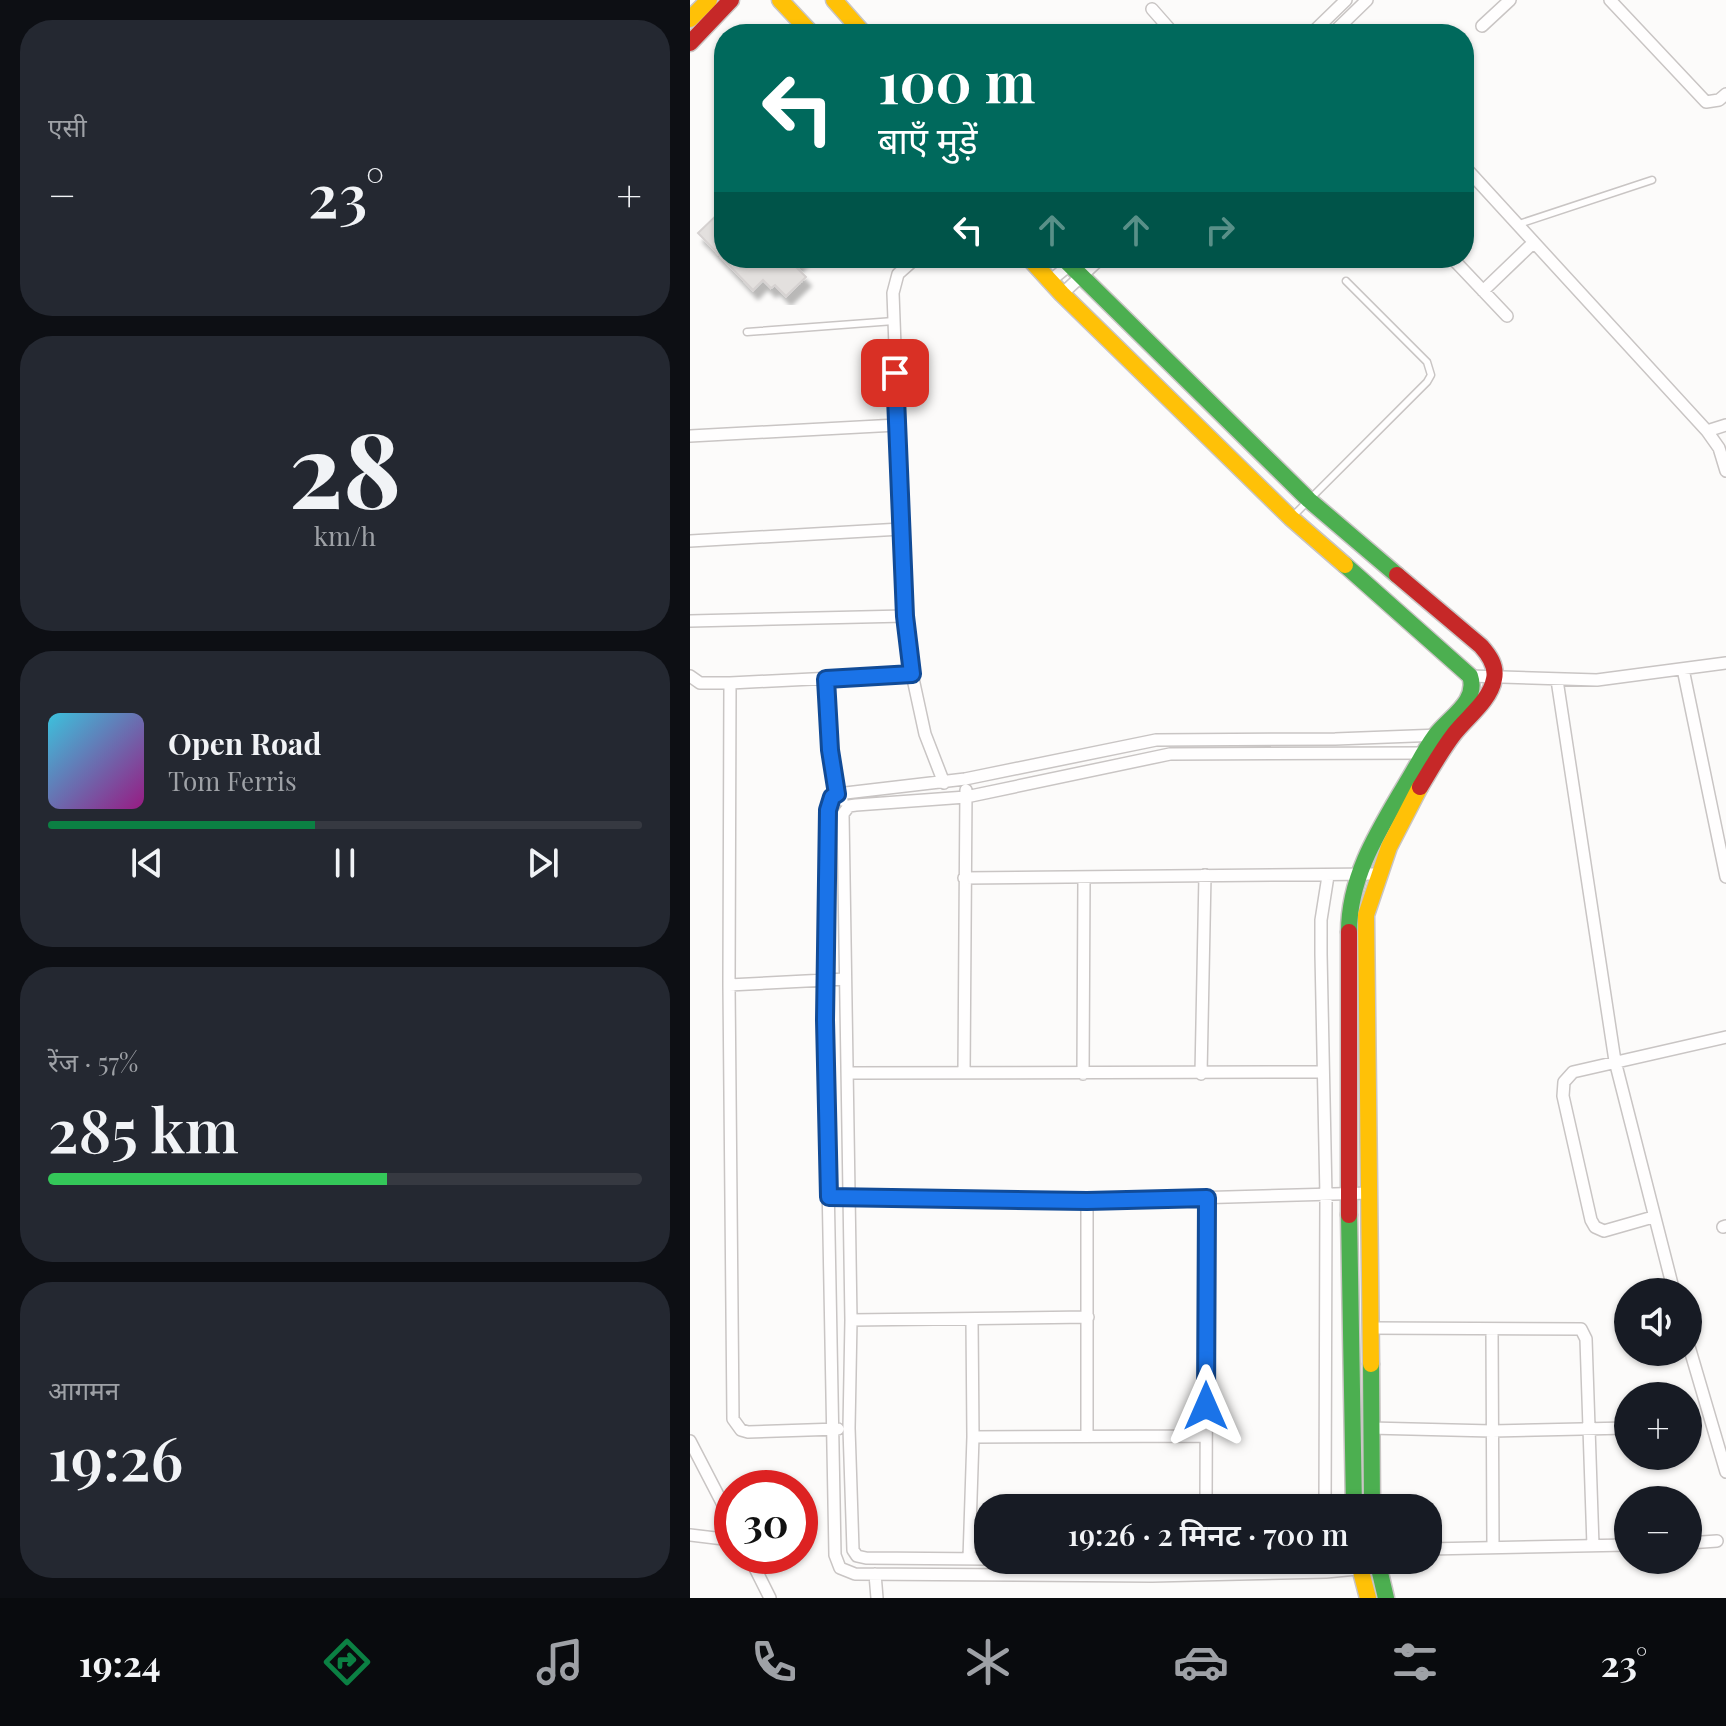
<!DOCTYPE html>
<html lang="hi">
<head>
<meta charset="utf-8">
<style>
  :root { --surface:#171b24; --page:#242831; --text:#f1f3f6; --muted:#9ea1a6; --line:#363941; --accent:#0b8043 }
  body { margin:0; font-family:"Playfair Display","Noto Sans Devanagari",serif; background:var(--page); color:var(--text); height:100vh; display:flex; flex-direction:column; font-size:30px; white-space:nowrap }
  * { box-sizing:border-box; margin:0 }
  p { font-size:26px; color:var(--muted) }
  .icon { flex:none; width:44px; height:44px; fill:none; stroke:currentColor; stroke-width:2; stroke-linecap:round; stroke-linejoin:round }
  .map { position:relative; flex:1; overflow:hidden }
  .details { display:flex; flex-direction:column; gap:20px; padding:20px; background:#0d0f14; width:690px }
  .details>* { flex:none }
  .guide { position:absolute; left:24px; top:24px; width:760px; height:244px; border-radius:32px; box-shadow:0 2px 6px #0004; background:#00695c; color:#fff; overflow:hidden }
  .fabs { position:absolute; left:924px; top:1278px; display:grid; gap:16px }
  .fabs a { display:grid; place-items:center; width:88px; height:88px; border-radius:50%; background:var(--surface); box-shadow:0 2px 6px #0004; font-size:40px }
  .speed { position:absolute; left:24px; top:1470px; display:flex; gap:16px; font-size:40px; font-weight:700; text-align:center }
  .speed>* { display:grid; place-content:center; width:104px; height:104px; border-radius:50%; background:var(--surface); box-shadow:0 2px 6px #0004; line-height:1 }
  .speed .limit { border:12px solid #d22; background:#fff; color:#111 }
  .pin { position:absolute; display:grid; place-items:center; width:68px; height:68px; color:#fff; margin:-34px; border-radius:16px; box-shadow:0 4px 12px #0006 }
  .me { position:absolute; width:88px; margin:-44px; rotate:0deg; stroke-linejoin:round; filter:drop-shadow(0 0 6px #0008) }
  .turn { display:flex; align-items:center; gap:28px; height:168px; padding:0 32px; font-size:36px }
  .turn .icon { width:104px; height:104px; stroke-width:2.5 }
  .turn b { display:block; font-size:56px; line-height:68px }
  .lanes { display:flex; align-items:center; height:76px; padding:0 32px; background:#0003; justify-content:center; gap:40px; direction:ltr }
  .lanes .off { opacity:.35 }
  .big { font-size:60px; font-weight:600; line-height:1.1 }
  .details .card { flex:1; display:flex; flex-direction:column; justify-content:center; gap:12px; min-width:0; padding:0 28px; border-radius:32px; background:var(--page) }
  .details .dial { align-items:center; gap:0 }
  .dial b { font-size:104px; line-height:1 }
  .song { display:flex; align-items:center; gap:24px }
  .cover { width:96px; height:96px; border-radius:12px; background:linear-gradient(135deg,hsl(190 70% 55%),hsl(310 70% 35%)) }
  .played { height:8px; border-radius:4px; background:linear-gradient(90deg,var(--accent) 45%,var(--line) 45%) }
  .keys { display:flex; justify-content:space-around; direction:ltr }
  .heat { display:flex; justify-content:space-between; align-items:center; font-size:44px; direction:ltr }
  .charge { height:12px; border-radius:6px; background:linear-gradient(90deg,#34c759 57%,var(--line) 0) }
  .trip { position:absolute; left:284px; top:1494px; width:468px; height:80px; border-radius:32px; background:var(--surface); box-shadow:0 2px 6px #0004; font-weight:600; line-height:80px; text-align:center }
  .menu { display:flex; height:128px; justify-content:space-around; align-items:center; background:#090b0e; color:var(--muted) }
  .menu .icon { width:56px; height:56px }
  .menu .active { color:var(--accent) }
  .menu b { font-size:36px; color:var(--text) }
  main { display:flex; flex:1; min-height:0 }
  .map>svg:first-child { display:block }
  .building { fill:#e3e0de; stroke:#d6d2d1; stroke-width:2; filter:url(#shadow) }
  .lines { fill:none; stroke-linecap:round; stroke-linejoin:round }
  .lane-casing { stroke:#c9c5c4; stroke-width:9 }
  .street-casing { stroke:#c9c5c4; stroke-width:14 }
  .fast-casing { stroke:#c9c5c4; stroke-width:19 }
  .slow-casing { stroke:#c9c5c4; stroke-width:19 }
  .jam-casing { stroke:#c9c5c4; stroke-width:19 }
  .lane { stroke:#fffefe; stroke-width:6 }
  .street { stroke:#fffefe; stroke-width:11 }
  .fast { stroke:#4caf50; stroke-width:16 }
  .slow { stroke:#ffc107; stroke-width:16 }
  .jam { stroke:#c62828; stroke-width:16 }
  .route-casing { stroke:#114b97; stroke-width:20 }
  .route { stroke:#1a73e8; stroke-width:14 }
</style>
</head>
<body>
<main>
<section class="details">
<div class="card"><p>एसी</p>
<div class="heat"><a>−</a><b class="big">23°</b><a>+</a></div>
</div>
<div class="card dial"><b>28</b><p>km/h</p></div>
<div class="card">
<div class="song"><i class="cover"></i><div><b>Open Road</b><p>Tom Ferris</p></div></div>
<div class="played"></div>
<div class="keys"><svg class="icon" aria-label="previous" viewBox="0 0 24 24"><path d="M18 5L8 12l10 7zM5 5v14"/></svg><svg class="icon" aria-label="pause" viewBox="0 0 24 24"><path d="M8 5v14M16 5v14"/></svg><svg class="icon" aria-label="next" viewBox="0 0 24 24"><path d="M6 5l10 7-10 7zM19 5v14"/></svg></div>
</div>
<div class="card"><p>रेंज · 57%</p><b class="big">285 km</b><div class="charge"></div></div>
<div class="card"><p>आगमन</p><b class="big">19:26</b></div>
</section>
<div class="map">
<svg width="1036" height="1598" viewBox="0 0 1036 1598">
  <defs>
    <filter id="shadow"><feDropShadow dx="5" dy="9" stdDeviation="2" flood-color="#0004"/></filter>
  </defs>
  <rect width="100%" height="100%" fill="#fcfbfa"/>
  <!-- building -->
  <path class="building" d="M34 208V258H112L104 265 116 277 96 296 85 285 81 288 73 280 63 290 8 233Z"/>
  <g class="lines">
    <defs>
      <path id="lane" d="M829 224 962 180
        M57 332 204 321
        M601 518 737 382 741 375 737 362 656 281"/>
      <path id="street" d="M920 0 1016 102 1029 100 1036 94
        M462 9 484 34
        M792 26 820 0
        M621 34 656 0
        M642 34 677 0
        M774 166 1017 431 1029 448 1036 471
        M226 258 208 274 203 293 215 616 222 674 235 734 254 783
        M762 258 817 316
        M360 281 388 258
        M793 291 843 243
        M372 294 411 258
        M1017 431 1036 425
        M0 436 207 425
        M0 541 211 529
        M0 621 215 616
        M993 669 1036 877
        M0 676 10 683H40L222 674
        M780 676 907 680 1036 663
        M136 679 144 781 147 794 152 800
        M867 680 925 1061 984 1292
        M40 683 39 985 43 1419 51 1430 58 1432 148 1429
        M274 878 687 874
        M39 985 155 979
        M158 1073 632 1072
        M274 1073 276 790
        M393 1074 394 878
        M511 1074 515 875
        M139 1197 397 1201 680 1193
        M963 1217 914 1231 905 1227 901 1220 873 1096 874 1082 883 1072 1036 1037
        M1033 1227 1036 1226
        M161 1320 398 1317
        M679 1328 891 1329 896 1339 903 1546
        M802 1330 803 1547
        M998 1343 1036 1472
        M680 1428 802 1431 938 1428
        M397 1436V1201
        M283 1437 516 1436
        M0 1441 42 1522
        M516 1508 517 1198
        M635 1508 636 1196 631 954V920L638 876
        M0 1535 42 1540
        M998 1543 1027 1541
        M738 1549 938 1545
        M59 1556 80 1598
        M279 1559 283 1437 282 1320
        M298 1559 176 1558 167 1556 163 1550 159 1428 161 1320 153 814 159 806 166 805 276 797 480 754 739 753
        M688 1567 636 1572 462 1576 165 1574 150 1568 145 1555 135 1020 138 810 139 804 147 794 275 779 466 740 645 739 750 735
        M185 1574 187 1598"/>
      <path id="fast" d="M373 258 619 500 707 575
        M655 565 780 676C789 702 758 718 745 736 734 751 726 768 716 784 689 830 659 876 659 932
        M659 1215 664 1508
        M681 1364 682 1508
        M687 1560 696 1598"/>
      <path id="slow" d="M90 0 122 34
        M144 0 174 34
        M0 19 19 0
        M339 258 372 294 601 518 655 565
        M681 1364 676 915 699 847 730 787
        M668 1560 678 1598"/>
      <path id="jam" d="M0 43 41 0
        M707 575 791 646C799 655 807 666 804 679 800 701 777 717 764 734 751 751 741 769 730 787
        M659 932V1215"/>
    </defs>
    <!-- lane casing -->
    <use href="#lane" class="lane-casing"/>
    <!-- street casing -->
    <use href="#street" class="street-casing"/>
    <!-- fast casing -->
    <use href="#fast" class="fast-casing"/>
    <!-- slow casing -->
    <use href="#slow" class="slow-casing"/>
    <!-- jam casing -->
    <use href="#jam" class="jam-casing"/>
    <!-- lane -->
    <use href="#lane" class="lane"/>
    <!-- street -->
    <use href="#street" class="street"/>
    <!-- fast -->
    <use href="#fast" class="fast"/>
    <!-- slow -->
    <use href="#slow" class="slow"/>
    <!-- jam -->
    <use href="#jam" class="jam"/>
  </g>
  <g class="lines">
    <defs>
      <path id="route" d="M205 373 215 616 222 674 136 679 140 750 147 794 142 797 138 810 135 1020 139 1197 397 1201 517 1198 516 1406"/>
    </defs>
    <!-- route casing -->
    <use href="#route" class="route-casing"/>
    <!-- route -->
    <use href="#route" class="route"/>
  </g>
</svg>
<div class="fabs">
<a><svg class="icon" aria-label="sound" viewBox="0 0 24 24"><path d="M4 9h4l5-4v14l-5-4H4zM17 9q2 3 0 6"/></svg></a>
<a>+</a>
<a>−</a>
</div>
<div class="speed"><div class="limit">30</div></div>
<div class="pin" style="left:205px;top:373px;background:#d93025"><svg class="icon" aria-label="arrive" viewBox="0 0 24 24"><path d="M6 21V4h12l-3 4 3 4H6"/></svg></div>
<svg class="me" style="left:516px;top:1406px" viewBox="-20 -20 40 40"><path d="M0-17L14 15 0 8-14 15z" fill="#1a73e8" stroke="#fff" stroke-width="4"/></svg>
<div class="trip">19:26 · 2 मिनट · 700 m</div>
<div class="guide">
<div class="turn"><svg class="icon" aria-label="left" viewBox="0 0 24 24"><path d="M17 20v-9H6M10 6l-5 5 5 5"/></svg><div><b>100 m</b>बाएँ मुड़ें</div></div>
<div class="lanes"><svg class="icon" aria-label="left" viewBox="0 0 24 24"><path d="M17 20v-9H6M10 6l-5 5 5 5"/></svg><svg class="icon off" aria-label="ahead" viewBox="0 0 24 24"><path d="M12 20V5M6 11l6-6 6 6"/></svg><svg class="icon off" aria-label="ahead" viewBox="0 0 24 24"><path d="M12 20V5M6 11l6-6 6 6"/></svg><svg class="icon off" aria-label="right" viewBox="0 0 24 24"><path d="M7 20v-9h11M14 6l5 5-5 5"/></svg></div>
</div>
</div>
</main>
<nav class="menu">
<b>19:24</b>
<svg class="icon active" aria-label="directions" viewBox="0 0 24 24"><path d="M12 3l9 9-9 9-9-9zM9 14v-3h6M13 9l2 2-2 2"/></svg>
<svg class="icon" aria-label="music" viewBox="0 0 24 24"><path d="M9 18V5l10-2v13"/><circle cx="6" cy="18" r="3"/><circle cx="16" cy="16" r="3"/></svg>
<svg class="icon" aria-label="phone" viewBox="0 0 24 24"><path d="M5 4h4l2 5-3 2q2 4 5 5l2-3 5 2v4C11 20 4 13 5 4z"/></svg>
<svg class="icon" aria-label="climate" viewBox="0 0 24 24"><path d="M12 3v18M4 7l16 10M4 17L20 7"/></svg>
<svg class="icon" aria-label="car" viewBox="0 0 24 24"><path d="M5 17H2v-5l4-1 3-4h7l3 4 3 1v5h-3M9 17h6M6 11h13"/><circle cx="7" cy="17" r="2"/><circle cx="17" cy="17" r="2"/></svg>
<svg class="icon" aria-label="filters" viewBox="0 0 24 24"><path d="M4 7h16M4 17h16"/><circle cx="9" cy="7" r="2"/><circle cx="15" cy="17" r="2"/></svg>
<b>23°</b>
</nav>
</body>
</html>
